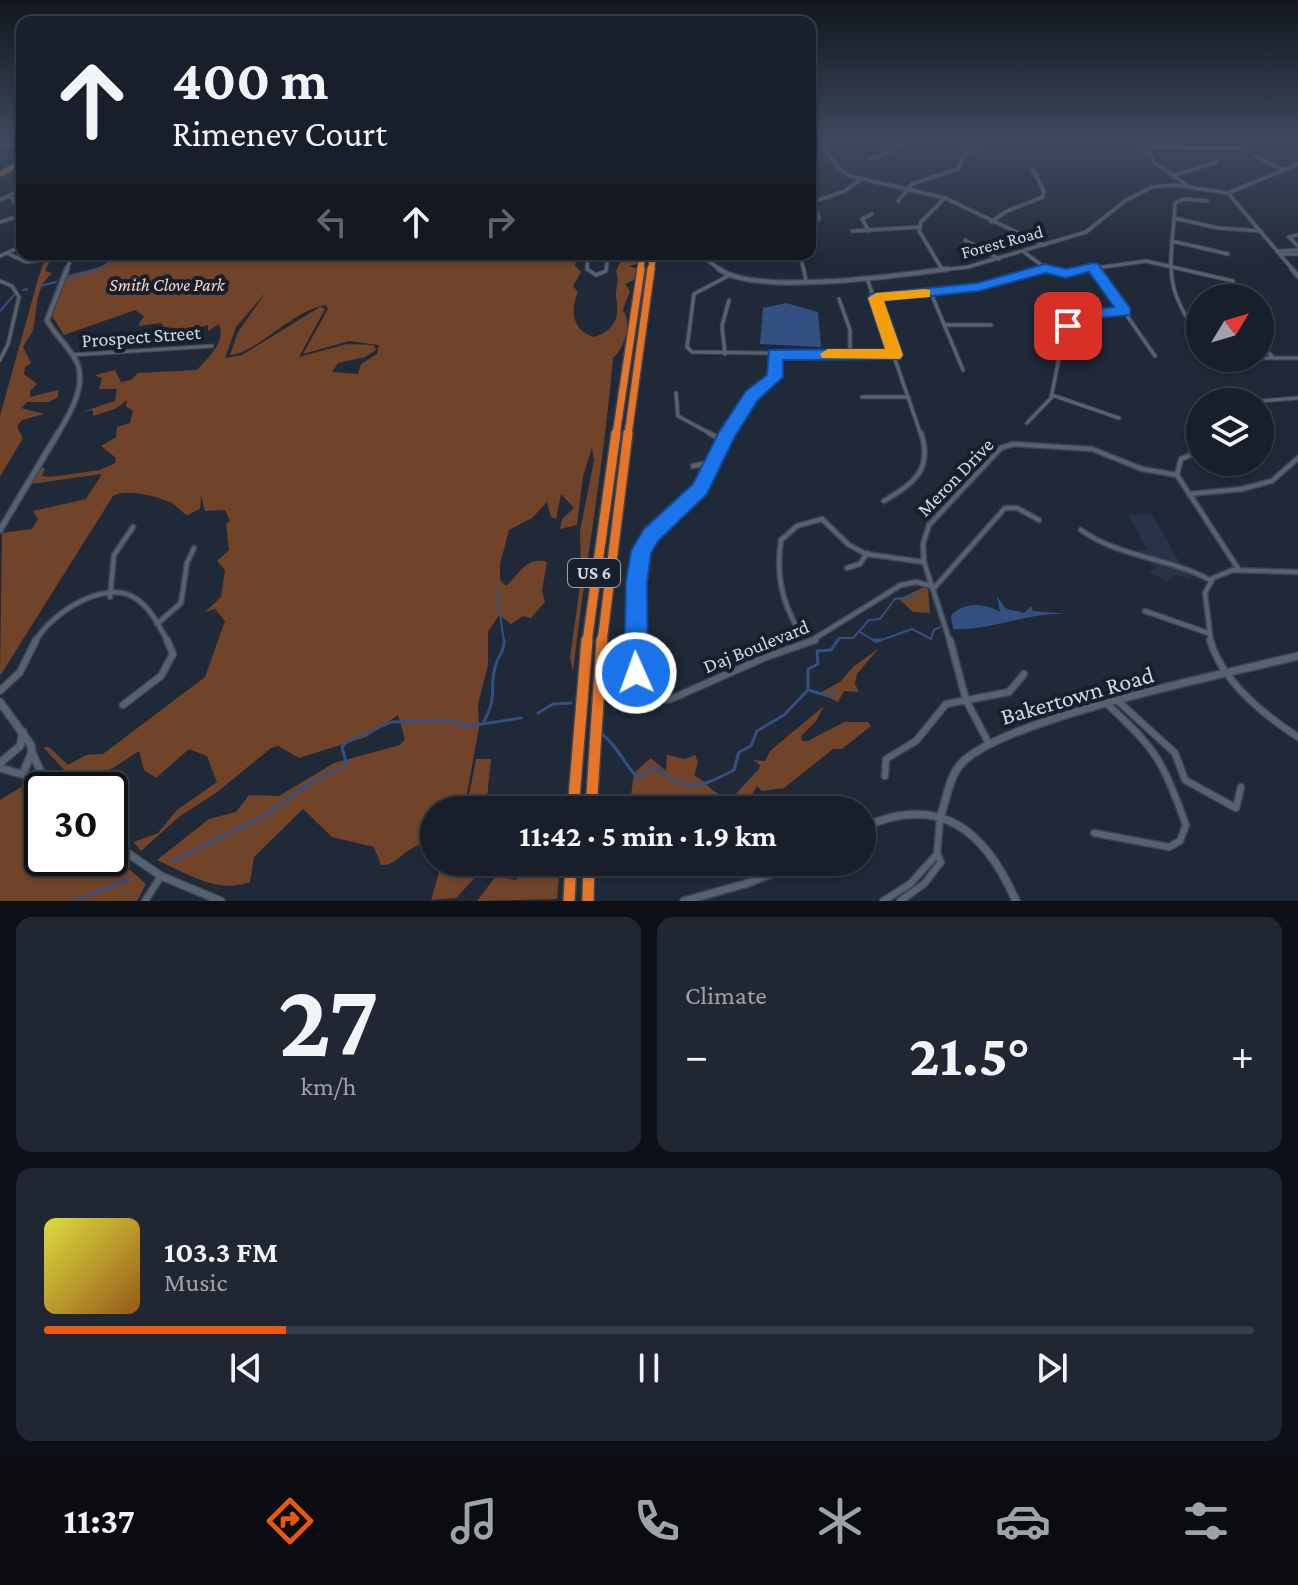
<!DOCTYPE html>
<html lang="en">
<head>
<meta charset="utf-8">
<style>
  :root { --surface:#181f2a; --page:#212732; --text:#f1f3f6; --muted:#9fa2a8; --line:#363d47; --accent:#ea580c }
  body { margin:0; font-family:"Crimson Pro",serif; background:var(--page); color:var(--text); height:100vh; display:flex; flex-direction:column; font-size:30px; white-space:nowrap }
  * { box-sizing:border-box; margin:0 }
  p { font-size:26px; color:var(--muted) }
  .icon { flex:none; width:44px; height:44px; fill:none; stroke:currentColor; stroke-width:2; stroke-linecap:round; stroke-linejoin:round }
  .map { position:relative; height:901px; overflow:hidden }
  .sheet { display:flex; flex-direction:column; gap:16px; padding:16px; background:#0d1117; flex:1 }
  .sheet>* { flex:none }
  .hud { position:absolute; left:16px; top:16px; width:800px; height:244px; border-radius:16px; box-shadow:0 2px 6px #0004,0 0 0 2px var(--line); background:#181f2a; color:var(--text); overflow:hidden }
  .needle { width:52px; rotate:52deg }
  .controls { position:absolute; left:1186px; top:284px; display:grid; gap:16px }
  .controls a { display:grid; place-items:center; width:88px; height:88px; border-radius:50%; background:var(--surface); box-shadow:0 2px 6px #0004,0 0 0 2px var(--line); font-size:40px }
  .speed { position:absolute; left:24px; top:772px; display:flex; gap:16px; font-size:40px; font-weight:700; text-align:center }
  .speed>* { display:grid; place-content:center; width:104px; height:104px; border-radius:50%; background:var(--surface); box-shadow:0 2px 6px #0004,0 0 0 2px var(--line); line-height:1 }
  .speed .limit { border:4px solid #111; border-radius:12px; background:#fff; color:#111 }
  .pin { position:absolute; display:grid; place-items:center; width:68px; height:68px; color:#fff; margin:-34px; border-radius:16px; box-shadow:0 4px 12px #0006 }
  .me { position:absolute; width:88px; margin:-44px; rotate:358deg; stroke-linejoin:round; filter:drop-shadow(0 0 6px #0008) }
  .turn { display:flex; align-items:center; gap:28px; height:168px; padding:0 24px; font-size:36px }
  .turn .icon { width:104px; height:104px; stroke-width:2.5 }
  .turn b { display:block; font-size:56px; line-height:68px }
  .lanes { display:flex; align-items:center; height:76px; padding:0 24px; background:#0003; justify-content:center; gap:40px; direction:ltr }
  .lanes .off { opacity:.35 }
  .big { font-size:60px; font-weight:700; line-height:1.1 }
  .sheet .widget { flex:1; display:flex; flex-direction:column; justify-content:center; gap:12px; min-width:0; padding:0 28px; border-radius:16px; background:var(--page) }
  .sheet .dial { align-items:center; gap:0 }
  .dial b { font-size:104px; line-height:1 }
  .song { display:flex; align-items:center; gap:24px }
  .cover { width:96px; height:96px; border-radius:12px; background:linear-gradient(135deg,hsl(60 70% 55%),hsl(30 70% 35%)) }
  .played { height:8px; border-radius:4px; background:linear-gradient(90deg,var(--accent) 20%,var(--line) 20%) }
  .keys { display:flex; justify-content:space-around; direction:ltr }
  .heat { display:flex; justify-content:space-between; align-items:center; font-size:44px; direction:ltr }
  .sheet .tiles { flex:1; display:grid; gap:16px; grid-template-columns:1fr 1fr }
  .widget:last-child { grid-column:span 2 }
  .trip { position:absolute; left:420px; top:796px; width:456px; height:80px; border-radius:40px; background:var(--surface); box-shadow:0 2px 6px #0004,0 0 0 2px var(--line); font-weight:700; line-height:80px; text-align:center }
  .menu { display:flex; height:128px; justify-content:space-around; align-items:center; background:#0a0c11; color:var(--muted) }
  .menu .icon { width:56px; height:56px }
  .menu .selected { color:var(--accent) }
  .menu b { font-size:36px; color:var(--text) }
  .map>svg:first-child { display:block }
  .built { fill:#273447 }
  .green { fill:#714429; fill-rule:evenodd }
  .water { fill:#325081 }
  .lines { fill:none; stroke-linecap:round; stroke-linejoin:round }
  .stream-far1 { stroke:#325081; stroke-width:2 }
  .stream { stroke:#325081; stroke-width:3 }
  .street-far2-casing { stroke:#3e4552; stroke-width:5 }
  .street-far1-casing { stroke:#3e4552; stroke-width:7 }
  .street-casing { stroke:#3e4552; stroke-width:9 }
  .secondary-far3-casing { stroke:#3e4552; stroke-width:5 }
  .secondary-far2-casing { stroke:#3e4552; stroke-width:7 }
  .secondary-far1-casing { stroke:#3e4552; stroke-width:8 }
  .secondary-casing { stroke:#3e4552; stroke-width:10 }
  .primary-casing { stroke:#3e4552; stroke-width:7 }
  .highway-far3-casing { stroke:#3e4552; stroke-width:8 }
  .highway-far2-casing { stroke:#3e4552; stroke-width:10 }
  .highway-far1-casing { stroke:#3e4552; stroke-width:12 }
  .highway-casing { stroke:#3e4552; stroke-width:14 }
  .street-far2 { stroke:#566171; stroke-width:3 }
  .street-far1 { stroke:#566171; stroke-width:4 }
  .street { stroke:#566171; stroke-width:6 }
  .secondary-far3 { stroke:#566171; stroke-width:3 }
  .secondary-far2 { stroke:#566171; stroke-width:4 }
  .secondary-far1 { stroke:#566171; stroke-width:5 }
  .secondary { stroke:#566171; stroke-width:7 }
  .primary { stroke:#ac6d46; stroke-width:5 }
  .highway-far3 { stroke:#e57529; stroke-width:6 }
  .highway-far2 { stroke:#e57529; stroke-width:7 }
  .highway-far1 { stroke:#e57529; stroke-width:9 }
  .highway { stroke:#e57529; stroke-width:11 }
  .route { fill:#1a73e8; stroke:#114b97; stroke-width:2 }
  .slow { fill:#f59e0b }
  .labels { text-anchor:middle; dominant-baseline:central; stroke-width:8; stroke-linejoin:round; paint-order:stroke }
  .far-street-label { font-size:18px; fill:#d2d8e2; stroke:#171f2d }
  .far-park-label { font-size:18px; font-style:italic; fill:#fad6c3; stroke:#171f2d }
  .shield { fill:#171f2d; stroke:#9aa0ac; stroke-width:2 }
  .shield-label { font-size:18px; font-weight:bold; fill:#d2d8e2 }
  .street-label { font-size:20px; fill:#d2d8e2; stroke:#171f2d }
  .near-street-label { font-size:24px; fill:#d2d8e2; stroke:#171f2d }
</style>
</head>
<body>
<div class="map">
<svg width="1298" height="901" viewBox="0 0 1298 901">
  <rect width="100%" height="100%" fill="#202938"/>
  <!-- built -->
  <path class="built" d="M1128 515H1152L1181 565 1194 572 1190 580 1177 574 1168 581 1148 573 1156 567 1139 554V549L1148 550Z"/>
  <!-- green -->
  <path class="green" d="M116 254H577L575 266 581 272 573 286 578 292C570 310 572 331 594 337 615 330 620 317 616 298 615 288 620 282 616 271L624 254H639L637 264 629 266 637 269 634 280 625 284 630 291 623 310C633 324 624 348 613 358 604 464 585 566 573 672L570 658 581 578 580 531 594 460 592 448 583 476 577 525 560 529 562 519 574 508 561 494 556 519 551 517 547 502 532 518 509 530 500 564V580L506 586C520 575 525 556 547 562L542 591 545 602 531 618 523 616 511 624 499 615 488 632V665L478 704 479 727 464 810H434V843C406 841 400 866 381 865L374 847 332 837 303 809 254 857 250 882C217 894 188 874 157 860L209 819 236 812 249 795 279 796 334 763 400 745 405 739 398 715 366 737 299 758 278 746 271 748 216 793 180 816 141 851 134 842 158 833 177 810 217 782 207 756 189 749 156 778 144 770 139 751 113 768 81 780 68 774 43 747H49L68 765 86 755 103 754 205 677 225 621 215 609 205 612 221 597 225 570 217 561 229 550 226 524 230 521 225 510 205 511 201 496 200 509 187 515C182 513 177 506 172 503 158 496 126 488 113 496L0 676 2 533 32 529 38 519 33 511 86 499 102 474 31 484 41 468H45L42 476 50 477 100 470 115 463 116 458 101 446 116 437 117 427 130 423 133 411 126 406 127 400 115 409 93 416V410L82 412 115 401 117 389H99L102 378 95 375 115 370 121 382 131 380 138 373 197 370C209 357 226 342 219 324L208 331V325L192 330 164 327 161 323 138 326 144 316 135 310 64 335 52 316 68 275 104 267ZM266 292 238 332 230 355C256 354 292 310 326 305L328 309 303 354 349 341 379 345 377 354 361 364 358 374 332 372 338 363 365 357 376 350 374 345 347 344 299 357 325 309 320 307 242 355 225 358 236 327Z
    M50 260 45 271 52 273C34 289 38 308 33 330 31 335 26 341 23 347L31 363 25 367 24 374 37 384 30 391V397L58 390V397L49 402H27L21 408 44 414 22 420 17 427 23 438 0 477V416L38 279 44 262Z
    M924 587 928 589 930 613 913 612 899 599Z
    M879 648 857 674 855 684 859 692 844 691 838 702 820 693 840 682 853 667Z
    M824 706 816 721 801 736 802 741H808L844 722H868L871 726 842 749H833L784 788 762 791 757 786 743 810H629L634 773 651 758 666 771 667 755 685 759 695 755 698 762 694 776C707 780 710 793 723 795L728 802 759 769 760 765 753 760 765 761 770 751Z
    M476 759H491L487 798 511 801 512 810H466Z
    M28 783 42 790V858H110V852L146 884 137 901H0V800Z
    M442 862H462L471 868 482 864 485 867 456 898 431 900Z
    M524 862H560L557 899 477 901 496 876 516 880Z"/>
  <!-- water -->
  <path class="water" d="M786 303 818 312 821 347 760 344 763 308Z
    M997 596C1009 615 1006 607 1024 613L1031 606 1033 611 1071 614C1029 611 992 631 953 629L951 616C964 601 985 603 1000 612Z"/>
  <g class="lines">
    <!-- stream-far1 -->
    <path class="stream-far1" d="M66 279 102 267 121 254
      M40 286 56 282
      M23 290 27 289
      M0 311 15 294
      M496 586 504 642
      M860 632 876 642 912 629 931 639 934 630 940 627
      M836 642 839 638H853L869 620 880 619 895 599 916 596"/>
    <!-- stream -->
    <path class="stream" d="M873 640H881
      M808 690 829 696 835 692
      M538 713 553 704 571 703
      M484 721C499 695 488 686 496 664 499 654 505 651 504 640
      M603 735C620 749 623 763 638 778L655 767C685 795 701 787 734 770L739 752 751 746 757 731 784 715 808 690V669L818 664 817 651 831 650 838 640
      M172 861 262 817 312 782 347 765 342 747 345 743 391 722 448 721 469 726 521 718
      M74 901 128 880"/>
    <defs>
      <path id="street-far2" d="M818 140 839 169 850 176 945 198 1044 245
        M1142 140 1155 163 1188 186
        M1146 147 1241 148
        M1255 156 1281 169
        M869 158 881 156 909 140
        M1175 175 1217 162
        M1228 193 1298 164
        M10 195 22 214
        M0 200 22 190
        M898 201 912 184 958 169 964 155 976 147 975 140
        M810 203 845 191 860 180
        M1174 218 1218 228 1261 231
        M0 222 22 215
        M991 222 1007 211 1043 197 1044 191 1033 170
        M810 231 819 218 814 202
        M852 231 919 227
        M869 231 862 219 872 214
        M1298 235 1289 237 1298 246
        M965 240 999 259
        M1172 241 1228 254
        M1280 251 1298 250
        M1024 252 1048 270 1060 273 1146 261 1233 281
        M7 253 26 262 72 256
        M588 254 587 269 596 275 606 271 608 254
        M800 254 806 280
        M1282 254H1298
        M0 256 22 246
        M1093 267 1155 356
        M942 269 919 231 921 222 944 199
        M728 276 694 294 687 347 692 352 895 355
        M867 278 921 435
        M0 281 12 286 19 297 8 344 0 360
        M931 293 963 370
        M876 298 983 286 1045 268
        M839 299 850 330V354
        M945 325H991
        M1200 336C1160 285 1172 264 1175 203L1184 199 1207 201
        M1260 342 1273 358
        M725 354 722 326 729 300
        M72 355 212 346
        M1260 358H1298
        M676 393 678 416 713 435
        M1052 395 1119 418
        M862 397H909
        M1248 402 1298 398
        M1027 423 1051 398 1065 328 1095 313 1125 312
        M729 435 752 395 775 377 774 354"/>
      <path id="street-far1" d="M709 433 723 441
        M693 466 714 462
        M1177 475 1239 570
        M1177 475 1181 459 1200 451
        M1189 494 1242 489 1272 481 1298 458
        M884 501C914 483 933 470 921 433
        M1081 530C1118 557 1170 558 1210 580
        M847 568 860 564 867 553
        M935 587 1005 508H1017L1039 520
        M110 597 114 555 133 527
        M1145 611 1208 633
        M157 624 181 603 187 563 194 548
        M798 629C781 600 776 573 781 540L797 526 822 519 849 545 866 554 924 562
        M35 642C49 615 104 578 135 598 150 607 160 627 168 642
        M636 642V582L641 551 651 535 696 495 730 433
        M809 642 901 585 916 582 935 587
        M950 642 924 562 923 544 929 525 1001 448 1013 444 1092 449 1142 469 1177 475
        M1211 642 1205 593 1213 578 1233 570 1298 572"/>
      <path id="street" d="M636 640V673L647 695 659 700 671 699 766 657 815 640
        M950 640 966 700 988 742
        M1210 640C1222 681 1264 715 1298 737
        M0 691 20 672 36 640
        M1119 702 1175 753 1185 780 1236 808 1241 787
        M123 705 161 676 173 654 167 640
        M885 776 886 759 916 741 946 704 1009 692 1024 674
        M1094 833 1169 847 1180 841 1186 825C1163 763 1158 750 1108 705
        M145 901 161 876
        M883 901 910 884 937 854
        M900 901 924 884 941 862 937 854 940 819"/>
      <path id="secondary-far3" d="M0 143 22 149
        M699 254 722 271
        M66 271 73 254
        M931 271 968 267 1086 232 1125 201 1152 187 1174 185 1228 193 1294 271"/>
      <path id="secondary-far2" d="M719 269C754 296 901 275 948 269
        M1292 269 1298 276
        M57 435C70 414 90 381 74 357 66 344 54 334 47 320L67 269"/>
      <path id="secondary-far1" d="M0 530 58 433"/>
      <path id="secondary" d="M0 702 31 745 32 752 23 773
        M32 753 41 772 69 790
        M0 763 20 746 23 732
        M0 768 36 778 59 790
        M941 815C946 800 950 775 961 764 1000 719 1230 673 1298 656
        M862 828C939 792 985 830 1016 901
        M110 841 161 876 221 901
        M684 901 745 884 802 862"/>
      <path id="primary" d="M0 174 22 162"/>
      <path id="highway-far3" d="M640 271 643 254
        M651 271 653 254"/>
      <path id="highway-far2" d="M616 435 641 269
        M628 435 651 269"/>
      <path id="highway-far1" d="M587 642 616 433
        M602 642 628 433"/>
      <path id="highway" d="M573 810 587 640
        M591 810 602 640
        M569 901 571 862
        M588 901 589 862"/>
    </defs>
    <!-- street-far2 casing -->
    <use href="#street-far2" class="street-far2-casing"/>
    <!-- street-far1 casing -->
    <use href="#street-far1" class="street-far1-casing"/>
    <!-- street casing -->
    <use href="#street" class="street-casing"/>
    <!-- secondary-far3 casing -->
    <use href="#secondary-far3" class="secondary-far3-casing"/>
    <!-- secondary-far2 casing -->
    <use href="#secondary-far2" class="secondary-far2-casing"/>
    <!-- secondary-far1 casing -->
    <use href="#secondary-far1" class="secondary-far1-casing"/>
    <!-- secondary casing -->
    <use href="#secondary" class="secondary-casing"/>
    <!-- primary casing -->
    <use href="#primary" class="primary-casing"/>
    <!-- highway-far3 casing -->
    <use href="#highway-far3" class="highway-far3-casing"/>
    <!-- highway-far2 casing -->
    <use href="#highway-far2" class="highway-far2-casing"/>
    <!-- highway-far1 casing -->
    <use href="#highway-far1" class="highway-far1-casing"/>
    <!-- highway casing -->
    <use href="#highway" class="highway-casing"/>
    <!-- street-far2 -->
    <use href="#street-far2" class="street-far2"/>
    <!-- street-far1 -->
    <use href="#street-far1" class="street-far1"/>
    <!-- street -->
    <use href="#street" class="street"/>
    <!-- secondary-far3 -->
    <use href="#secondary-far3" class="secondary-far3"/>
    <!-- secondary-far2 -->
    <use href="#secondary-far2" class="secondary-far2"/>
    <!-- secondary-far1 -->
    <use href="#secondary-far1" class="secondary-far1"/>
    <!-- secondary -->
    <use href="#secondary" class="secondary"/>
    <!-- primary -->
    <use href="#primary" class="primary"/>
    <!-- highway-far3 -->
    <use href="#highway-far3" class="highway-far3"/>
    <!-- highway-far2 -->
    <use href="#highway-far2" class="highway-far2"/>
    <!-- highway-far1 -->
    <use href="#highway-far1" class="highway-far1"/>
    <!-- highway -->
    <use href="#highway" class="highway"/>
  </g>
  <!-- sky -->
  <linearGradient id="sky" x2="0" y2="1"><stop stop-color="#12171f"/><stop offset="0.53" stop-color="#3c495e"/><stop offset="1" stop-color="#3c495e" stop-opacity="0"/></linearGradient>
  <rect width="1298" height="266" fill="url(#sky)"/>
  <!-- route -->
  <path class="route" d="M1093 263 1098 264 1130 308V315L1097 318 1073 329H1062V322L1089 310 1114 307 1089 272 1066 278 1046 273 979 291 884 301 903 355 900 359 783 360V377L758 400 734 438 707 494 658 541 651 553 647 582 648 673 644 681 636 684 628 681 624 673 626 582 631 551 644 529 693 484 719 432 746 391 767 375 769 350 885 349 868 298 870 294 978 283 1045 264 1066 269Z"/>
  <!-- slow -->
  <path class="slow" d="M925 289 930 290V297L884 301 903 355 900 359 822 358 820 354 828 349H885L868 298 876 293Z"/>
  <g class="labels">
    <!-- far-street labels -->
    <g class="far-street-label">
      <text transform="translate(1002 242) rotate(-15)">Forest Road</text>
    </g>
    <!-- far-park labels -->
    <g class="far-park-label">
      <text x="167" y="285">Smith Clove Park</text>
    </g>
    <!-- shield labels -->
    <rect class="shield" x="568" y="559" width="52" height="28" rx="6"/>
    <g class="shield-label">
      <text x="594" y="573">US 6</text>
    </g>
    <!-- street labels -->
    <g class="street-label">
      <text transform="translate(141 336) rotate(-4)">Prospect Street</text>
      <text transform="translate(955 477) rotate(-46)">Meron Drive</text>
      <text transform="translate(756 646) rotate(-22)">Daj Boulevard</text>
    </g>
    <!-- near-street labels -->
    <g class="near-street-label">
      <text transform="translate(1077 695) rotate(-16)">Bakertown Road</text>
    </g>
  </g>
</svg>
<div class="controls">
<a><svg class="needle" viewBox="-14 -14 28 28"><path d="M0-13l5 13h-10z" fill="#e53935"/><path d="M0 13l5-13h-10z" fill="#9fa2a8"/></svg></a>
<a><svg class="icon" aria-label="layers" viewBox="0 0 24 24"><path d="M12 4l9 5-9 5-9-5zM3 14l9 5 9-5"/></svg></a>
</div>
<div class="speed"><div class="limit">30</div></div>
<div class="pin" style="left:1068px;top:326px;background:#d93025"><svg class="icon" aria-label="arrive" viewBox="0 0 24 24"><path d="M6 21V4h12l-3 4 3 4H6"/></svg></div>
<svg class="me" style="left:636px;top:673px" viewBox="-20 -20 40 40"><circle r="17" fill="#1a73e8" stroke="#fff" stroke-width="3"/><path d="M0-11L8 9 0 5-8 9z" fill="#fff"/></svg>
<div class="trip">11:42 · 5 min · 1.9 km</div>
<div class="hud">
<div class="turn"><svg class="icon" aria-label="ahead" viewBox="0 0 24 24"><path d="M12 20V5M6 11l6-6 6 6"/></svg><div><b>400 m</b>Rimenev Court</div></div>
<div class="lanes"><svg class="icon off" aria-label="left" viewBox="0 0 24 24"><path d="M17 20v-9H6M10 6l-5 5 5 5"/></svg><svg class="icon" aria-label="ahead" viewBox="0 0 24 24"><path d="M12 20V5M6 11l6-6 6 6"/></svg><svg class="icon off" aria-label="right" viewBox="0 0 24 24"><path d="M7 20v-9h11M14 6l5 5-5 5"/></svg></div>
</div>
</div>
<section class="sheet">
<div class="tiles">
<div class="widget dial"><b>27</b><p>km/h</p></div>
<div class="widget"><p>Climate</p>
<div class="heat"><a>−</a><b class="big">21.5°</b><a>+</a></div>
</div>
<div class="widget">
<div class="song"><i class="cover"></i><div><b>103.3 FM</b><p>Music</p></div></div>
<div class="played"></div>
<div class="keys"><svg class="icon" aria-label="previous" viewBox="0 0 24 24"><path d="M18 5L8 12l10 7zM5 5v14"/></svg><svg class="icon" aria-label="pause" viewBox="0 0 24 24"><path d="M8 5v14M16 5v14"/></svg><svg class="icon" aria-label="next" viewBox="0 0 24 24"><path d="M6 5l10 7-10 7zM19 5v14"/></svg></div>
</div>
</div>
</section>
<nav class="menu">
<b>11:37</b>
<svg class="icon selected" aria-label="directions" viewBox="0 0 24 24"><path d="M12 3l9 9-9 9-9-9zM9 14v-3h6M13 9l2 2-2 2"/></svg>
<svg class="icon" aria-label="music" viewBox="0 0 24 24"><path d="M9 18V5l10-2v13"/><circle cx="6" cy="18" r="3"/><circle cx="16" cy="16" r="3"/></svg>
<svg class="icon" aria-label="phone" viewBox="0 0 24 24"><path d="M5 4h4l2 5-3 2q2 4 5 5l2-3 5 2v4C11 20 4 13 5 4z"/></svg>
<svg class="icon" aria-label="climate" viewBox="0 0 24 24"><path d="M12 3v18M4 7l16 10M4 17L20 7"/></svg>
<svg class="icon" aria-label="car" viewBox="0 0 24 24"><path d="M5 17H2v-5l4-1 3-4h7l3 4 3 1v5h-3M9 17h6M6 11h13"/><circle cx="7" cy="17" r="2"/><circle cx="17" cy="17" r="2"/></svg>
<svg class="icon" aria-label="filters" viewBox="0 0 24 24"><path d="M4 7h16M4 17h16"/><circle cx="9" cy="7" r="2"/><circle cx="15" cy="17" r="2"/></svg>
</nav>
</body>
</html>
